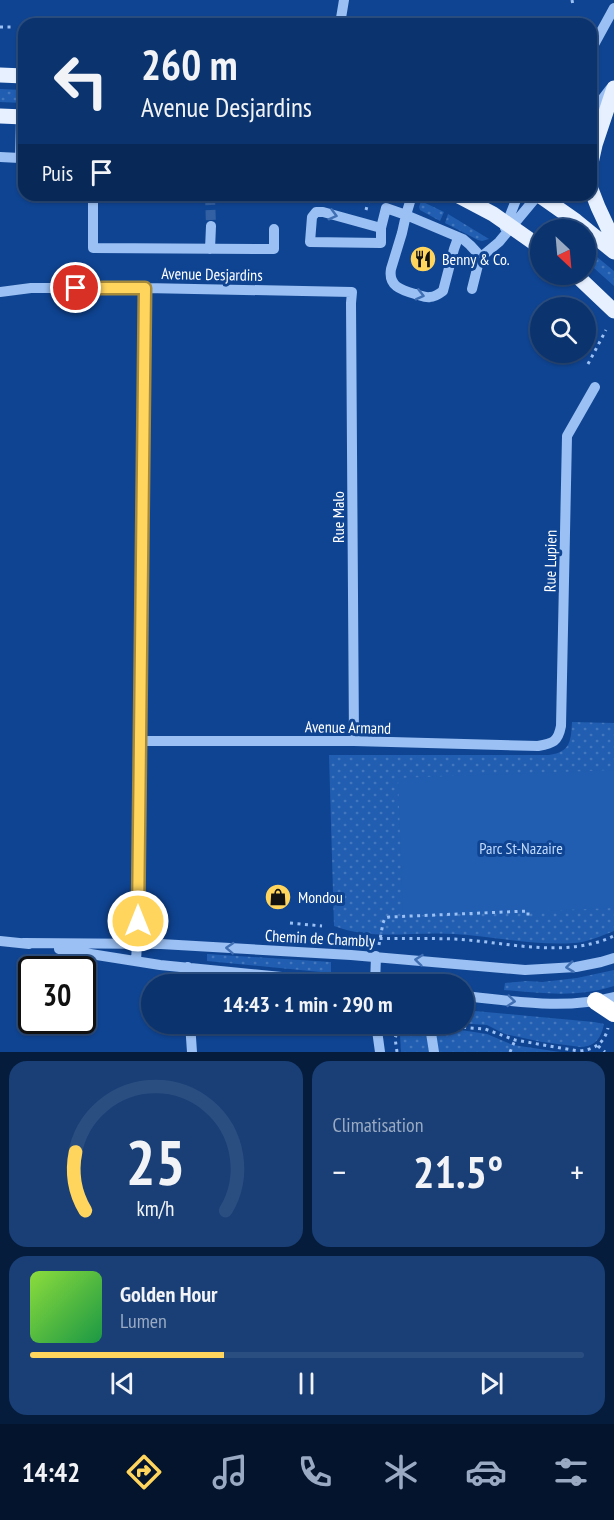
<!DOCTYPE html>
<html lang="fr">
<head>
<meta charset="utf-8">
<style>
  :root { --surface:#0b336e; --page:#193f76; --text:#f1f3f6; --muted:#9aaac2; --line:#2b4e81; --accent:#ffd55d }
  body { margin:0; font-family:"PT Sans Narrow",sans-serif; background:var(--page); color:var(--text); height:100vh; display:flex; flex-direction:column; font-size:22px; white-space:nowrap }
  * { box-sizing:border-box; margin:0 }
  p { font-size:20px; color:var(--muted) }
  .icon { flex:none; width:33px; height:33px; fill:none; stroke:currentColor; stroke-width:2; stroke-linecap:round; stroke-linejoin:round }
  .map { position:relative; height:1052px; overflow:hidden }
  .sheet { display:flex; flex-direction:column; gap:9px; padding:9px; background:#061c3c; flex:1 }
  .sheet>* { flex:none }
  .top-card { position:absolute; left:18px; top:18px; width:579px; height:183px; border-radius:18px; box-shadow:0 2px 4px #0004,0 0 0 2px var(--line); background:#0b336e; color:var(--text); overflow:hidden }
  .needle { width:39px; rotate:154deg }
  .buttons { position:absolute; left:530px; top:219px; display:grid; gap:12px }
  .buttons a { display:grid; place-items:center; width:66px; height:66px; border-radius:50%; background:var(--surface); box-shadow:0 2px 4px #0004,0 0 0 2px var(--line); font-size:30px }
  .speed { position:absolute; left:18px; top:956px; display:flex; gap:12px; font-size:30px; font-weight:700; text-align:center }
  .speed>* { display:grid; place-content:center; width:78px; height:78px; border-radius:50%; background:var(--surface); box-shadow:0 2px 4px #0004,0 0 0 2px var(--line); line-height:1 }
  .speed .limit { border:3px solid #111; border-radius:9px; background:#fff; color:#111 }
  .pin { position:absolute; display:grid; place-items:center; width:51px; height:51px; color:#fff; margin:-26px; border:3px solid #fff; border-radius:50%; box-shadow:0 2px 6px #0007 }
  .me { position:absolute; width:66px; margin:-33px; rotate:0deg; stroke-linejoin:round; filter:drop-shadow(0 0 4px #0008) }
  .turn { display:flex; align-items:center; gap:21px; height:126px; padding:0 24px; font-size:27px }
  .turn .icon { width:78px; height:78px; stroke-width:2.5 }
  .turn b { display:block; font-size:42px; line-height:51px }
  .then { display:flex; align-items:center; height:57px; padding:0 24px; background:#0003; gap:12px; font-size:22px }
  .big { font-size:45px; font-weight:700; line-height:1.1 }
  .sheet .tile { flex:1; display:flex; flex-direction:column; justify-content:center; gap:9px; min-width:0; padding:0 21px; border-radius:18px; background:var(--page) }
  .sheet .dial { align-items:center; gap:0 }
  .dial svg { height:156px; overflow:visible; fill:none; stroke:var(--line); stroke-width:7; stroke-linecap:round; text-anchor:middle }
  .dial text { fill:var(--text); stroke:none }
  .song { display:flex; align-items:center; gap:18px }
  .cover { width:72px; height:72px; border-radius:9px; background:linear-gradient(135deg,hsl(90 70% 55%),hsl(140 70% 35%)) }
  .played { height:6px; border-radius:3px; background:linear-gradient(90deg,var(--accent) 35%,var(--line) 35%) }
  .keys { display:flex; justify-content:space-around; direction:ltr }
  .heat { display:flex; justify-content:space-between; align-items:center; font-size:33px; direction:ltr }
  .sheet .tiles { flex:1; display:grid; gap:9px; grid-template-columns:1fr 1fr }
  .tile:last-child { grid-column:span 2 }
  .trip { position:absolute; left:141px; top:974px; width:333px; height:60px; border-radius:30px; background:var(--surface); box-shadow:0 2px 4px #0004,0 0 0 2px var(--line); font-weight:700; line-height:60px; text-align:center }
  .tabs { display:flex; height:96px; justify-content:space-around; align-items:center; background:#04142c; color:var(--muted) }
  .tabs .icon { width:42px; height:42px }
  .tabs .on { color:var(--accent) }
  .tabs b { font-size:27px; color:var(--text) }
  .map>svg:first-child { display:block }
  .grass { fill:url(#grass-dots) }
  .pitch { fill:#215eb1 }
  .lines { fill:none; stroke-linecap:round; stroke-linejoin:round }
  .minor-tunnel { stroke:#3360a2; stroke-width:10; stroke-dasharray:10 5; stroke-linecap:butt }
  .path { stroke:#9bc0f3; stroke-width:3; stroke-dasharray:3 4.5; stroke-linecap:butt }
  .minor { stroke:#9bc0f3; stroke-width:10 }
  .major { stroke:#e7f0ff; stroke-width:15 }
  .highway { stroke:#fff; stroke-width:18 }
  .oneway { stroke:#406fb4 }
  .route-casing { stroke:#a68a3c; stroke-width:15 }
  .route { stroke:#ffd55d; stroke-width:10 }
  .labels { text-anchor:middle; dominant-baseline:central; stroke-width:6; stroke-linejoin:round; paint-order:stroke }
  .poi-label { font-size:16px; fill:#fff; stroke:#0f4492; text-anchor:start }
  .street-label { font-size:16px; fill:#fff; stroke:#0f4492 }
  .park-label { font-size:16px; fill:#c2dbfe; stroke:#0f4492 }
</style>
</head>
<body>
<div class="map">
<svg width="614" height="1052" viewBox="0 0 614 1052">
  <defs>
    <pattern id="grass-dots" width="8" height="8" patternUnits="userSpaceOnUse" patternTransform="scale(1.5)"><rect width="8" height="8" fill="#215eb1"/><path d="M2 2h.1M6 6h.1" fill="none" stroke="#4276bd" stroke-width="1.8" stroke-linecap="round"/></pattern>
  </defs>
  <rect width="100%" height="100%" fill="#0f4492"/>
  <!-- grass -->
  <path class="grass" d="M0 89 24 90V103L0 102Z
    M421 201 444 212 440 221 420 210 419 207Z
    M448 214 489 239 482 241 478 240 445 223Z
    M585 247 614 271V286L585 260Z
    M572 722 614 723V931C601 936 588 942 574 943 536 946 492 936 454 934 414 931 373 941 334 926L329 755H549C571 752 571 740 572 722Z
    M207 954 331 962V973L207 961Z
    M614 970V986C575 998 544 993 504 990L505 983 527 981 542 982 577 978Z
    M464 1010 594 1022 604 1024C601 1038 596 1046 581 1047L542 1042 514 1036 505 1034 487 1025 458 1023H464Z
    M406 1023H441L454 1029 487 1034 513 1045 560 1052H401L400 1034Z"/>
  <!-- pitch -->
  <path class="pitch" d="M614 770V908L403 916 398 778Z"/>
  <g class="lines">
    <!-- minor-tunnel -->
    <path class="minor-tunnel" d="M210 195 211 226"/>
    <!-- path -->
    <path class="path" d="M572 0 573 5
      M0 27H15
      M366 210 370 195
      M588 364 606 330
      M290 923 322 926
      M352 943 354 939 358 938C391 939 423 938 455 939 507 942 564 959 614 936
      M379 945 383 923 385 918 389 917 528 911V918
      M449 1023 458 1027 485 1029 515 1040 578 1051C594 1050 604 1044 608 1028
      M598 1046 605 1052
      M397 1052 395 1038 401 1023
      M510 1052 515 1040"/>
    <!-- minor -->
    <path class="minor" d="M340 24 344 0
      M591 50 614 8
      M591 114 610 89
      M0 157 20 158 21 117
      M93 195V248L274 249V229
      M412 195 406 215 463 239 470 245 481 257
      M381 228 323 212H316L312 217 310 242 381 243V228L386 208 406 215 402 233 391 269C388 286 401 290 415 294 420 295 425 298 430 297 435 297 439 294 443 291L454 249 458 238
      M505 228 518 195
      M210 249 211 226
      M472 289 479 261 481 257 499 242 538 195
      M0 292 31 288H145L352 292 351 303 354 741
      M139 741H354L538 746C553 743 558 742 561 726L567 436 595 387
      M0 941 29 944
      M23 943 161 944 351 955 525 970 576 967 601 962 614 958
      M59 949 160 965 353 984
      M136 961 138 926 145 288
      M187 984 188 967
      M375 984 376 956
      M464 996C514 1001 564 1010 614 997
      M190 1023 192 1052
      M376 1023 380 1052
      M431 1033 434 1052"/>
    <!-- major -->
    <path class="major" d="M0 75 24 76
      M0 116 24 117
      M591 163 595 145 614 88
      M591 189 598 207 614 241
      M457 195 493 214 540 247
      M539 195 576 221 614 252
      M575 274 614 311"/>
    <!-- highway -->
    <path class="highway" d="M596 1001 614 1013"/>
  </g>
  <!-- one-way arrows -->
  <defs><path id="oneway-chevron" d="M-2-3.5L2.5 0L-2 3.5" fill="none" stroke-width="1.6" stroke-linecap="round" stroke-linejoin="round" transform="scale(1.5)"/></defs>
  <g class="oneway">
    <use href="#oneway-chevron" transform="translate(333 215) rotate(15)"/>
    <use href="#oneway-chevron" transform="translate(420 295) rotate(14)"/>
    <use href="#oneway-chevron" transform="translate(230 948) rotate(-177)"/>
    <use href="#oneway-chevron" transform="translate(419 960) rotate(-174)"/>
    <use href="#oneway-chevron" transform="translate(570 967) rotate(173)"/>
    <use href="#oneway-chevron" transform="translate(511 1001) rotate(6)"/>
  </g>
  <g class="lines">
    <defs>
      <path id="route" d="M76 288H145L138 921"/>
    </defs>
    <!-- route casing -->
    <use href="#route" class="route-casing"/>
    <!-- route -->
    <use href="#route" class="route"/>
  </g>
  <!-- icons -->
  <defs>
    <symbol id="restaurant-disc" viewBox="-11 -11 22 22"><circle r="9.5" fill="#ffd55d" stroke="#0f4492"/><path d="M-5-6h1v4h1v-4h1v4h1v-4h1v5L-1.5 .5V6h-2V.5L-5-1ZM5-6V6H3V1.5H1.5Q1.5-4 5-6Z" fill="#111"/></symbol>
    <symbol id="shop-disc" viewBox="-11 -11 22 22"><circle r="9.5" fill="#ffd55d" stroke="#0f4492"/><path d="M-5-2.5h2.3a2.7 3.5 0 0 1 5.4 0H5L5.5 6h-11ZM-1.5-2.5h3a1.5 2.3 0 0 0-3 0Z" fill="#111"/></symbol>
  </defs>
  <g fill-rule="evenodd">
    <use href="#restaurant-disc" x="408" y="244" width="30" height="30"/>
    <use href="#shop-disc" x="263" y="882" width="30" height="30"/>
  </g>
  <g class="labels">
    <!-- poi labels -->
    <g class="poi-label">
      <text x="442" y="259">Benny &amp; Co.</text>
      <text x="298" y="897">Mondou</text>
    </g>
    <!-- street labels -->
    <g class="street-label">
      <text transform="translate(212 274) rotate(1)">Avenue Desjardins</text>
      <text transform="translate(338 517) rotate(-90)">Rue Malo</text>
      <text transform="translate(550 561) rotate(-89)">Rue Lupien</text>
      <text transform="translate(348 727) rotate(1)">Avenue Armand</text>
      <text transform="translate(320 938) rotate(3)">Chemin de Chambly</text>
    </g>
    <!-- park labels -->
    <g class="park-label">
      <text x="521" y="848">Parc St-Nazaire</text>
    </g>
  </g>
</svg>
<div class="buttons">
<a><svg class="needle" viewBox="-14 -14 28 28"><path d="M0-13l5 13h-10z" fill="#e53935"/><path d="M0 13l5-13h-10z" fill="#9aaac2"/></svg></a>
<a><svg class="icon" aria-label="search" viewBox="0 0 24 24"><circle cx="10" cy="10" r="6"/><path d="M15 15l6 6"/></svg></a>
</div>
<div class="speed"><div class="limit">30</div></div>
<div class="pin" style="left:76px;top:288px;background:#d93025"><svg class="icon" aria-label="arrive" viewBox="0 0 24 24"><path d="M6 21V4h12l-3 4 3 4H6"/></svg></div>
<svg class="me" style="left:138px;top:921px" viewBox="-20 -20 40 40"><circle r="17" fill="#ffd55d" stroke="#fff" stroke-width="3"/><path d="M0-11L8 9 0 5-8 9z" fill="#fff"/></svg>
<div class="trip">14:43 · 1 min · 290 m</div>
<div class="top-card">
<div class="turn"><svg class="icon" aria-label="left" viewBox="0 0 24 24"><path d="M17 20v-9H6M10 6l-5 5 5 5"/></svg><div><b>260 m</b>Avenue Desjardins</div></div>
<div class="then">Puis<svg class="icon" aria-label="arrive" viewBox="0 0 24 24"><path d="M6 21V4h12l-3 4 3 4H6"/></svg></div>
</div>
</div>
<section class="sheet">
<div class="tiles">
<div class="tile dial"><svg viewBox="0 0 100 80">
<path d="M14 69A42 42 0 1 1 86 69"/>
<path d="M14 69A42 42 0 0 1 9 39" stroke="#ffd55d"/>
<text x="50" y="56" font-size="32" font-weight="700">25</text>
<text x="50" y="72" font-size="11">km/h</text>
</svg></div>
<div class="tile"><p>Climatisation</p>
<div class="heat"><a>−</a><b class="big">21.5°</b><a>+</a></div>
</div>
<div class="tile">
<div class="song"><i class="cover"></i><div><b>Golden Hour</b><p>Lumen</p></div></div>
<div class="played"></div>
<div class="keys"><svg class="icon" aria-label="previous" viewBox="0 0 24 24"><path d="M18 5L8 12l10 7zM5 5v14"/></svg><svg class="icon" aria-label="pause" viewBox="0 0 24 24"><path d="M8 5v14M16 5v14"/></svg><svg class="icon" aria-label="next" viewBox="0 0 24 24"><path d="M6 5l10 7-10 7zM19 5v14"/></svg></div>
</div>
</div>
</section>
<nav class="tabs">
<b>14:42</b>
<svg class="icon on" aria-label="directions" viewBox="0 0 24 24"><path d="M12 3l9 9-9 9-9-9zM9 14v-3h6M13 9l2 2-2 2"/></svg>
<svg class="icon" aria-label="music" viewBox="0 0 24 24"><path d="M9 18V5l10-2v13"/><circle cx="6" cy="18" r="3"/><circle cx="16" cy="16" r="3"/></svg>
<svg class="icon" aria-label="phone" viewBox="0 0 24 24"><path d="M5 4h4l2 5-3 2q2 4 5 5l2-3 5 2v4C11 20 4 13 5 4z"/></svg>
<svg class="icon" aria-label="climate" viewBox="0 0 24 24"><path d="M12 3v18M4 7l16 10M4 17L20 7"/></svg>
<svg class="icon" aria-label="car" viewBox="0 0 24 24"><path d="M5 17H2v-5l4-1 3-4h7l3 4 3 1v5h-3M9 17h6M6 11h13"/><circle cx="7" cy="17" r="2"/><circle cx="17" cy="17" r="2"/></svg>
<svg class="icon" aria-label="filters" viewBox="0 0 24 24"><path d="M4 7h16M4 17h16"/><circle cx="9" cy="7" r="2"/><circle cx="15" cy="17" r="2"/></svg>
</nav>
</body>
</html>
